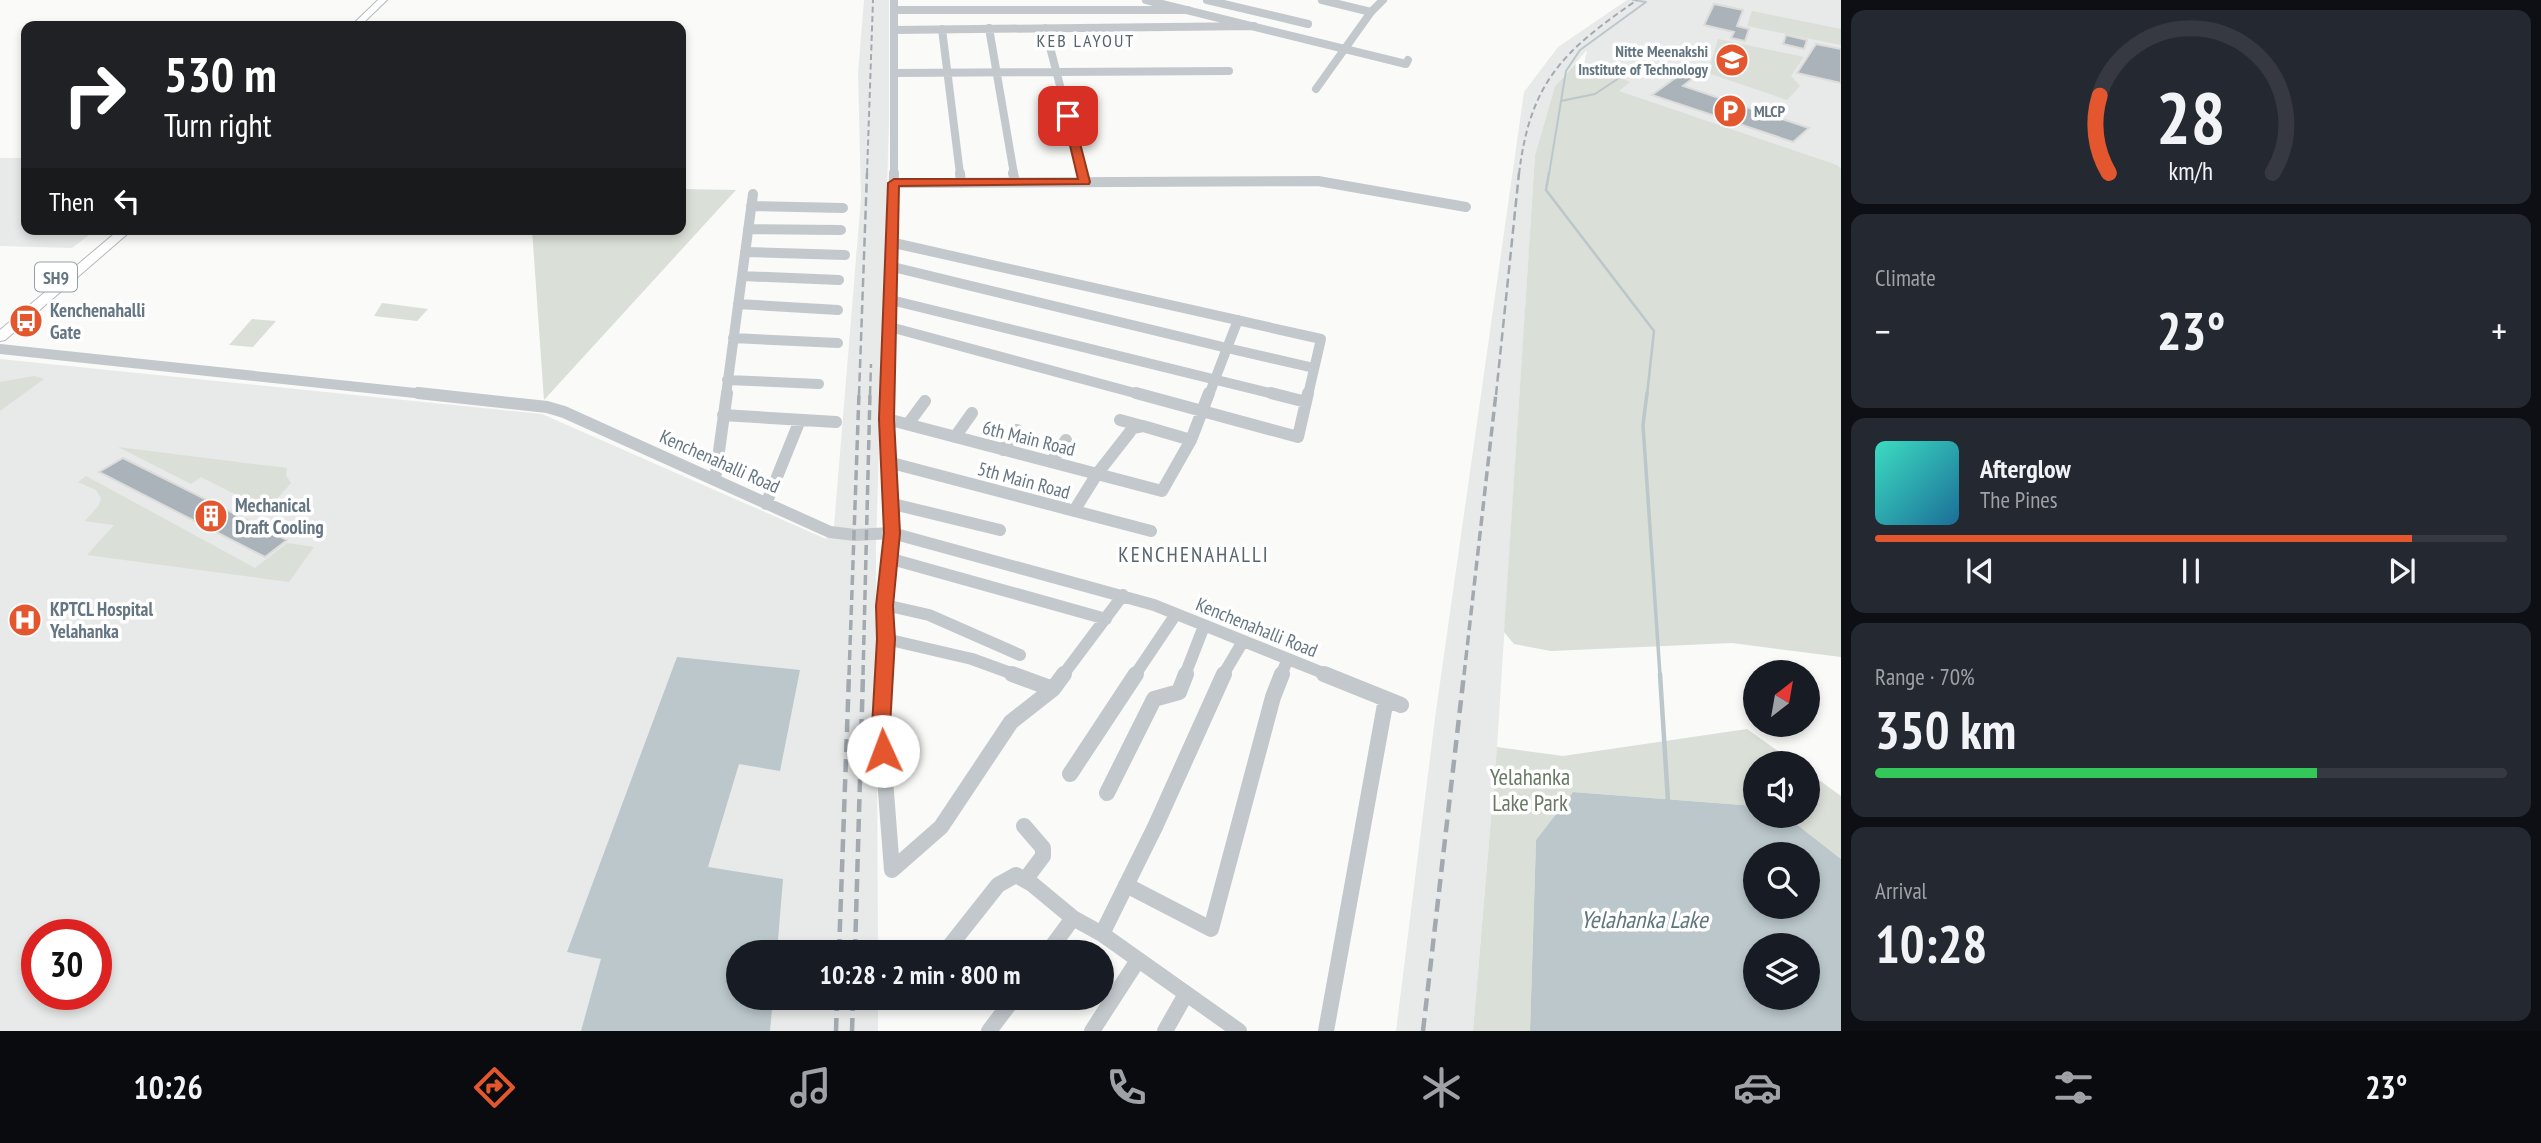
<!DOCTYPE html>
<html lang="en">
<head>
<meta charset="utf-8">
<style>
  :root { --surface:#171b24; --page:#242831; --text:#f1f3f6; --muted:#9ea1a6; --line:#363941; --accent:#e4572e }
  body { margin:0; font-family:"PT Sans Narrow",sans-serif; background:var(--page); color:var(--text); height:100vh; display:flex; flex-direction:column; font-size:26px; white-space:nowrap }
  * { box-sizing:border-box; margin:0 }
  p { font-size:23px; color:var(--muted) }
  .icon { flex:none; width:38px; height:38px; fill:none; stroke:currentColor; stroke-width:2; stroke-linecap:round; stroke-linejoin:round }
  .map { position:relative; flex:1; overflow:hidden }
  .panel { display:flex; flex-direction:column; gap:10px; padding:10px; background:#0d0f14; width:700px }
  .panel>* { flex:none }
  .hud { position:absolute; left:21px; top:21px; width:665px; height:214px; border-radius:14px; box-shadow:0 4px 10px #0003; background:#202124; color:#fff; overflow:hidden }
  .needle { width:46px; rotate:31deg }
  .tools { position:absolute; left:1743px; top:660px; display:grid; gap:14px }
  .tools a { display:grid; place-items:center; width:77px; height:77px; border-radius:50%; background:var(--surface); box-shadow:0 4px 10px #0003; font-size:35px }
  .speed { position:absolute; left:21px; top:919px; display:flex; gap:14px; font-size:35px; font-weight:700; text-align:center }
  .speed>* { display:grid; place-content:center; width:91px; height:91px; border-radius:50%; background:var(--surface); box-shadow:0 4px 10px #0003; line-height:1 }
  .speed .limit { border:10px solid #d22; background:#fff; color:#111 }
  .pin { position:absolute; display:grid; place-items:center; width:60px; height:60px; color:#fff; margin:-30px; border-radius:14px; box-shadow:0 4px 10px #0006 }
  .me { position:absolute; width:77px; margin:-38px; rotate:358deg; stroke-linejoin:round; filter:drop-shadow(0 0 5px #0008) }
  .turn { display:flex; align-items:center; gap:24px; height:147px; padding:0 28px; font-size:32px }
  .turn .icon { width:91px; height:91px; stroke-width:2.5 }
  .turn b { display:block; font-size:49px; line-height:60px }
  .then { display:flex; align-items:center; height:66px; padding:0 28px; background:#0003; gap:14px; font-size:26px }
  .big { font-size:52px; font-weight:700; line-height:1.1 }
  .panel .tile { flex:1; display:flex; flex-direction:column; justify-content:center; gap:10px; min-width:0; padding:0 24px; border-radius:14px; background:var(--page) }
  .panel .dial { align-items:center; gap:0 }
  .dial svg { height:182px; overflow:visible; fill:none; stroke:var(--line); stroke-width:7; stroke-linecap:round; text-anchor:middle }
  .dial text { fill:var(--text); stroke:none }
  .song { display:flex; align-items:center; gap:21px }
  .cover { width:84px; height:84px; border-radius:10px; background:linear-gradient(135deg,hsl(170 70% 55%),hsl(200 70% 35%)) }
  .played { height:7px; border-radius:4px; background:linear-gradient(90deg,var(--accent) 85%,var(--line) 85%) }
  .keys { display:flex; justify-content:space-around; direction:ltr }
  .heat { display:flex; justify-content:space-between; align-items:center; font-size:38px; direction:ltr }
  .charge { height:10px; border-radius:5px; background:linear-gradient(90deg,#34c759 70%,var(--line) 0) }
  .trip { position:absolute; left:726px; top:940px; width:388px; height:70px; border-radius:35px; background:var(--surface); box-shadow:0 4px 10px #0003; font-weight:700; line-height:70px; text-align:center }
  .tabs { display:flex; height:112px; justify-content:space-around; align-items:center; background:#090b0e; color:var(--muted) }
  .tabs .icon { width:49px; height:49px }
  .tabs .on { color:var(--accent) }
  .tabs b { font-size:32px; color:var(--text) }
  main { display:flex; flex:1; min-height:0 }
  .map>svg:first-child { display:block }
  .built { fill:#e8e9e9; fill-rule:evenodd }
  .green { fill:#dadfd7 }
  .water { fill:#bbc7cb; fill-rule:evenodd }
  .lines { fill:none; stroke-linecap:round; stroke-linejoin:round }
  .stream-far3 { stroke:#bbc7cb; stroke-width:2 }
  .stream-far2 { stroke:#bbc7cb; stroke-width:2.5 }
  .stream-far1 { stroke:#bbc7cb; stroke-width:3.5 }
  .stream { stroke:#bbc7cb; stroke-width:4.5 }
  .building { fill:#aab3b9; stroke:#dcdcda; stroke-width:2 }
  .major-casing { stroke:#b5babe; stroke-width:2 }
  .minor-far3 { stroke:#c3c8cc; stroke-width:8 }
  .minor-far2 { stroke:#c3c8cc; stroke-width:10 }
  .minor-far1 { stroke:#c3c8cc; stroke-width:12 }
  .minor { stroke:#c3c8cc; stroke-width:16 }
  .major { fill:#fff; fill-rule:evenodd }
  .rail-far3 { stroke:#a2aab0; stroke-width:2; stroke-dasharray:6 3.5; stroke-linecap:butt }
  .rail-far2 { stroke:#a2aab0; stroke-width:2.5; stroke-dasharray:9 4.5; stroke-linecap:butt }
  .rail-far1 { stroke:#a2aab0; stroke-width:3.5; stroke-dasharray:10 5; stroke-linecap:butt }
  .rail { stroke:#a2aab0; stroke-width:4.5; stroke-dasharray:13 7; stroke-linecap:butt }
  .route { fill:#e4572e; stroke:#94391e; stroke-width:2 }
  .labels { text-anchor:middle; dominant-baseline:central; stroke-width:7; stroke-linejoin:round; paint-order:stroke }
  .far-poi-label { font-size:16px; font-weight:bold; fill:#657683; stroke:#fff; text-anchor:end }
  .far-neighbourhood-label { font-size:18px; letter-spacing:2px; fill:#57646e; stroke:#fff }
  .shield { fill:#fff; stroke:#939fa8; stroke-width:2 }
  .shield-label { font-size:18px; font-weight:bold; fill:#657683 }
  .poi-label { font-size:19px; font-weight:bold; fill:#657683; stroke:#fff; text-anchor:start }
  .street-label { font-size:19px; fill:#657683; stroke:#fff }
  .neighbourhood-label { font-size:21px; letter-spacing:2px; fill:#57646e; stroke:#fff }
  .near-park-label { font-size:23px; fill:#687a64; stroke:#fff }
  .near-water-label { font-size:24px; font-style:italic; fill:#60757c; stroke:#fff }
</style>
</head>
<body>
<main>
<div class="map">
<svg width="1841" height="1031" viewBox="0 0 1841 1031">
  <rect width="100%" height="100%" fill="#fafaf8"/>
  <!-- built -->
  <path class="built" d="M864 0H889V121L876 545 878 952H738V998H878V1031H0V359L542 414 826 539 834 526 861 198 858 73ZM37 934H96V994H37Z
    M1627 0H1841V324L1557 189 1587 50 1555 86 1535 155 1497 747 1473 1031H1396L1435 718 1524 92 1558 47Z
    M0 158H26V229H97L72 248 0 246Z"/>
  <!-- green -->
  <path class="green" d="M1752 11 1841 29V45L1747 26Z
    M1718 39 1804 57 1791 76 1800 86 1787 100 1708 73Z
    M1578 61 1630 82 1619 91 1837 165 1841 169V657L1732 643 1551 651 1514 644 1504 632 1535 155 1555 86Z
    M681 189 736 190 544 400 532 229H681Z
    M382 303 428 309 417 321 374 316Z
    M252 319 276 321 253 347 229 345Z
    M34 376 44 379 0 411V382Z
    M118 447 287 468 286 475 291 483 276 500 288 502 276 515 201 477 191 484Z
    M86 476 255 568 287 543 314 547 289 582 87 555 114 525 85 521 99 505 101 498 96 490 78 482Z
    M1747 729 1795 763H1755V806L1573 792 1536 840 1530 1031H1473L1497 747 1563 756Z
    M1808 772 1841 796V859L1786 816H1808Z"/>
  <!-- water -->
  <path class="water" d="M677 657 800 670 780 771 739 764 708 867 783 879 777 952H738V998H773L770 1031H581L601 959 567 952Z
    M1573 792 1755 806V816H1786L1841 859V1031H1530L1536 840ZM1755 854H1808V906H1755ZM1755 945H1808V998H1755Z"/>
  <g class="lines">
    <!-- stream-far3 -->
    <path class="stream-far3" d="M1561 101 1595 94 1619 78
      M1549 174 1566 71 1580 50 1646 2 1633 0"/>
    <!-- stream-far2 -->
    <path class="stream-far2" d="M1549 173 1546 190 1654 331 1647 395"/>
    <!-- stream-far1 -->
    <path class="stream-far1" d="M1647 393 1643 425 1660 675"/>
    <!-- stream -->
    <path class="stream" d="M1660 674 1668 801"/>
  </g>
  <!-- building -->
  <path class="building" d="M1714 4 1743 10 1737 26 1749 29 1745 41 1731 38 1734 32 1704 25Z
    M1786 35 1807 40 1804 49 1783 44Z
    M1816 44 1841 49V83L1797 73Z
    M1685 71 1697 75 1683 86 1809 128 1793 142 1652 95Z
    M123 458 287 540 265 557 99 472Z"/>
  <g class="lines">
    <defs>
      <path id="major" d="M378 0H387L360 26H351Z
        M120 229H133L5 340 0 341V330Z"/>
    </defs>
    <!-- major casing -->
    <use href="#major" class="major-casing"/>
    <!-- minor-far3 -->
    <path class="minor-far3" d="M894 0V174
      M1146 0 1406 64 1408 60
      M1207 0 1308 24
      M1322 0 1371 12
      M894 10H1188
      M989 28 1014 174
      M1045 28 1083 174
      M942 29 960 174
      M894 30 1254 26
      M894 73 1229 71
      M1316 89 1371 12 1383 0"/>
    <!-- minor-far2 -->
    <path class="minor-far2" d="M960 173 961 183
      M1013 173 1015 182
      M1083 173 1085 182
      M894 183 1318 181 1466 207
      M751 206 843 208
      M748 229 841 230
      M894 243 1321 339 1308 395
      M745 252 845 255
      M893 267 1227 348 1238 320
      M742 276 839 280
      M891 300 1278 395
      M738 304 838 310
      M890 327 1142 395
      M733 338 838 343
      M0 349 434 395
      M727 380 819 384
      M726 395 753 194
      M888 395 894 173
      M1209 395 1227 348 1314 368"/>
    <!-- minor-far1 -->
    <path class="minor-far1" d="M418 393 547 407 564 412 830 532 855 535 892 533 1154 605 1328 675
      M1136 393 1298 437 1308 393
      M1271 393 1306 402
      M723 415 836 422
      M887 419 1162 491 1191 440 1209 393
      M1120 420 1142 426
      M908 424 925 401
      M955 437 972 413
      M1003 450 1017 430
      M888 462 1151 531
      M1051 462 1066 440
      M715 480 727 393
      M889 503 1000 530
      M766 504 800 420
      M1074 511 1097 474 1133 428 1143 426 1191 440
      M888 558 1106 619
      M885 605 929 615 1020 655
      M886 639 972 659 1016 675
      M884 675 885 605 892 533 888 393
      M1063 675 1123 595
      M1135 675 1176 614
      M1185 675 1204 626
      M1223 675 1242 643
      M1281 675 1287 661"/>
    <!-- minor -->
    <path class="minor" d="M884 674 881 727 892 870 941 827 1011 722 1053 689 1064 674
      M1012 674 1053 689
      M1224 674 1155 827 1102 934 1239 1031
      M1324 674 1401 705
      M1070 774 1136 674
      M1107 793 1154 699 1179 692 1186 674
      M1024 826 1043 848V856L1025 880
      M1126 885 1211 929 1273 697 1282 674
      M945 952 998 885 1016 875 1032 884 1073 918
      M1048 952 1073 918 1102 934
      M989 1031 1014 998
      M1092 1031 1138 960
      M1165 1031 1186 994
      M1326 1031 1386 699"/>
    <!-- major -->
    <use href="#major" class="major"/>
    <!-- rail-far3 -->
    <path class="rail-far3" d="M867 174 873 0
      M1519 174C1530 82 1563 51 1637 0"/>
    <!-- rail-far2 -->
    <path class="rail-far2" d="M859 395 867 173
      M870 395 871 364
      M1496 395 1519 173"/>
    <!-- rail-far1 -->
    <path class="rail-far1" d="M849 675 859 393
      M863 675 870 393
      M1464 675 1496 393"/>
    <!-- rail -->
    <path class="rail" d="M839 952 849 674
      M855 952 863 674
      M836 1031 837 998
      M852 1031 853 998
      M1423 1031 1464 674"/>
  </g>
  <!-- route -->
  <path class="route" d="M1068 113 1073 116 1090 182 1089 184 899 186 894 419 900 533 893 606 895 639 890 727 892 751 890 757 883 759 876 757 872 727 877 639 876 606 884 533 879 419 888 183 894 179H1078L1063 116Z"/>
  <!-- icons -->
  <defs>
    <symbol id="university-disc" viewBox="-11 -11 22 22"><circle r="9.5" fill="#e4572e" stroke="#fff"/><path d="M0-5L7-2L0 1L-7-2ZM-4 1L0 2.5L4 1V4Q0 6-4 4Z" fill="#fff"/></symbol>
    <symbol id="parking-disc" viewBox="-11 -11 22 22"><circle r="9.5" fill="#e4572e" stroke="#fff"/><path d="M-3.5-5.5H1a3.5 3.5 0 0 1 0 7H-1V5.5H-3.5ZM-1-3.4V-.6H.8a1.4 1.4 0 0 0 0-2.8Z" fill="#fff"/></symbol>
    <symbol id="bus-disc" viewBox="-11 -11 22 22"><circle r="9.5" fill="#e4572e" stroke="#fff"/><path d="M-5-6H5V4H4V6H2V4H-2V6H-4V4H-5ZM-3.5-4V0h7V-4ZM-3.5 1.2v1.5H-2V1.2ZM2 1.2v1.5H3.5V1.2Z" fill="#fff"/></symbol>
    <symbol id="building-disc" viewBox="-11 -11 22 22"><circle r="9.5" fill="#e4572e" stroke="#fff"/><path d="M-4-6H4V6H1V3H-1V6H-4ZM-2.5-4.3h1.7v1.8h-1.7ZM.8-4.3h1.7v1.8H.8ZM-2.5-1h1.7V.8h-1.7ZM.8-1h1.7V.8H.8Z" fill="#fff"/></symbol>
    <symbol id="hospital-disc" viewBox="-11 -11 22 22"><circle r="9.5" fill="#e4572e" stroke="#fff"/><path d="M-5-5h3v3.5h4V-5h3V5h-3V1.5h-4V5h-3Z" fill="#fff"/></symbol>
  </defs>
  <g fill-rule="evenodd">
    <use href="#university-disc" x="1713" y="41" width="38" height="38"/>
    <use href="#parking-disc" x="1711" y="92" width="38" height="38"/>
    <use href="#bus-disc" x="7" y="302" width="38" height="38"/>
    <use href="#building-disc" x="192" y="497" width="38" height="38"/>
    <use href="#hospital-disc" x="6" y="601" width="38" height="38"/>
  </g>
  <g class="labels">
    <!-- far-poi labels -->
    <g class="far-poi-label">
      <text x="1708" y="51">Nitte Meenakshi<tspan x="1708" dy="18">Institute of Technology</tspan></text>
      <text x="1754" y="111" text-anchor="start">MLCP</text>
    </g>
    <!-- far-neighbourhood labels -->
    <g class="far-neighbourhood-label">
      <text x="1086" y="40">KEB LAYOUT</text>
    </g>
    <!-- shield labels -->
    <rect class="shield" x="35" y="262.5" width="42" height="29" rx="5"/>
    <g class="shield-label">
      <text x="56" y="277">SH9</text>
    </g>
    <!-- poi labels -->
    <g class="poi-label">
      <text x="50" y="310">Kenchenahalli<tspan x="50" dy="22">Gate</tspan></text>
      <text x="235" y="505">Mechanical<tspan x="235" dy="22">Draft Cooling</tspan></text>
      <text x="50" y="609">KPTCL Hospital<tspan x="50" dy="22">Yelahanka</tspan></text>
    </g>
    <!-- street labels -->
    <g class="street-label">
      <text transform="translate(1029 438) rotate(14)">6th Main Road</text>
      <text transform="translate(720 461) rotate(24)">Kenchenahalli Road</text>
      <text transform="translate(1024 480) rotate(15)">5th Main Road</text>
      <text transform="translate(1257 627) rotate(22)">Kenchenahalli Road</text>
    </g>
    <!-- neighbourhood labels -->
    <g class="neighbourhood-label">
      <text x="1194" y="554">KENCHENAHALLI</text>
    </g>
    <!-- near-park labels -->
    <g class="near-park-label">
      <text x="1530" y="776">Yelahanka<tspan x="1530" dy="26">Lake Park</tspan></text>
    </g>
    <!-- near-water labels -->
    <g class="near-water-label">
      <text x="1644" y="919">Yelahanka Lake</text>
    </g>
  </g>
</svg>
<div class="tools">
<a><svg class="needle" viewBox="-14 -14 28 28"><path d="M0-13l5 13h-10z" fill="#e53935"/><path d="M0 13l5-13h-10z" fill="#9ea1a6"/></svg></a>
<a><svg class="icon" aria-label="sound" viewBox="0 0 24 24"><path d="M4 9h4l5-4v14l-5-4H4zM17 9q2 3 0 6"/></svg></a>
<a><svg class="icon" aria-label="search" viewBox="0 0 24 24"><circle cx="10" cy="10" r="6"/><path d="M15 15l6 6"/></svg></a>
<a><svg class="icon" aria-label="layers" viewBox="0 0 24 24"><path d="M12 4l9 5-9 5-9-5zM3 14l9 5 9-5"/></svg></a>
</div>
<div class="speed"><div class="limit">30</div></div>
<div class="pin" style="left:1068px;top:116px;background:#d93025"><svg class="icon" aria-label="arrive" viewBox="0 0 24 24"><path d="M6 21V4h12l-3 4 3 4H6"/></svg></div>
<svg class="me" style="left:883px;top:751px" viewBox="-20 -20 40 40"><circle r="19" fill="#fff"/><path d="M0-13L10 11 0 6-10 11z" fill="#e4572e"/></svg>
<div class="trip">10:28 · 2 min · 800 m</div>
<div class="hud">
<div class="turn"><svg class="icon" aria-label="right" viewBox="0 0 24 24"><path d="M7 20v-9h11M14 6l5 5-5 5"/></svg><div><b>530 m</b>Turn right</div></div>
<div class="then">Then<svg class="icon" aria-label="left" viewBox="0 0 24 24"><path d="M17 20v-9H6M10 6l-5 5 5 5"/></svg></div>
</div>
</div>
<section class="panel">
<div class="tile dial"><svg viewBox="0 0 100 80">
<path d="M14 69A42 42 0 1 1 86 69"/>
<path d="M14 69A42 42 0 0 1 10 35" stroke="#e4572e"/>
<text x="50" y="56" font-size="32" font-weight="700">28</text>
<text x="50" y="72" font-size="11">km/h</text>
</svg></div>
<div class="tile"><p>Climate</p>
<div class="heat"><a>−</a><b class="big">23°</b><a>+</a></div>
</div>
<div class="tile">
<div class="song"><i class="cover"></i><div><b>Afterglow</b><p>The Pines</p></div></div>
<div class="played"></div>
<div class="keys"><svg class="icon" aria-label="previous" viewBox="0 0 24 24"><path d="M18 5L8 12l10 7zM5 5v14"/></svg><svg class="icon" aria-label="pause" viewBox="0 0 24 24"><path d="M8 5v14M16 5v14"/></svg><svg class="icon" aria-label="next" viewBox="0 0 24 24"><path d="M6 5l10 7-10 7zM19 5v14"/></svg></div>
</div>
<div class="tile"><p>Range · 70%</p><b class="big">350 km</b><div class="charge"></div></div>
<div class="tile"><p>Arrival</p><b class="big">10:28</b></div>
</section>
</main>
<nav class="tabs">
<b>10:26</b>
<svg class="icon on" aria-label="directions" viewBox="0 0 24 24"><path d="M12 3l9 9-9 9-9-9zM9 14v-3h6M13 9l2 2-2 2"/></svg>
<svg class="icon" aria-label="music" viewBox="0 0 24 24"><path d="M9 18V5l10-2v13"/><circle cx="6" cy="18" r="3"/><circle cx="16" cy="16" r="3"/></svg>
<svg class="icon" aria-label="phone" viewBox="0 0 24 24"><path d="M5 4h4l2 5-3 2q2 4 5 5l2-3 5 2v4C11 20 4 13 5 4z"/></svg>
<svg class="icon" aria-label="climate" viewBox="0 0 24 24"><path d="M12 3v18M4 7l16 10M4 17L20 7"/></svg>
<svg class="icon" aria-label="car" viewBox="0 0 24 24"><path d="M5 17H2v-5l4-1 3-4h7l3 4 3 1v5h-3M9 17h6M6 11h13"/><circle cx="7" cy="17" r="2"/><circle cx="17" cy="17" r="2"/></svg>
<svg class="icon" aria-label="filters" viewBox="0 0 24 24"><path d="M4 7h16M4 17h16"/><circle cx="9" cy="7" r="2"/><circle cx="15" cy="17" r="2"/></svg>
<b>23°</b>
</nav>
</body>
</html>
